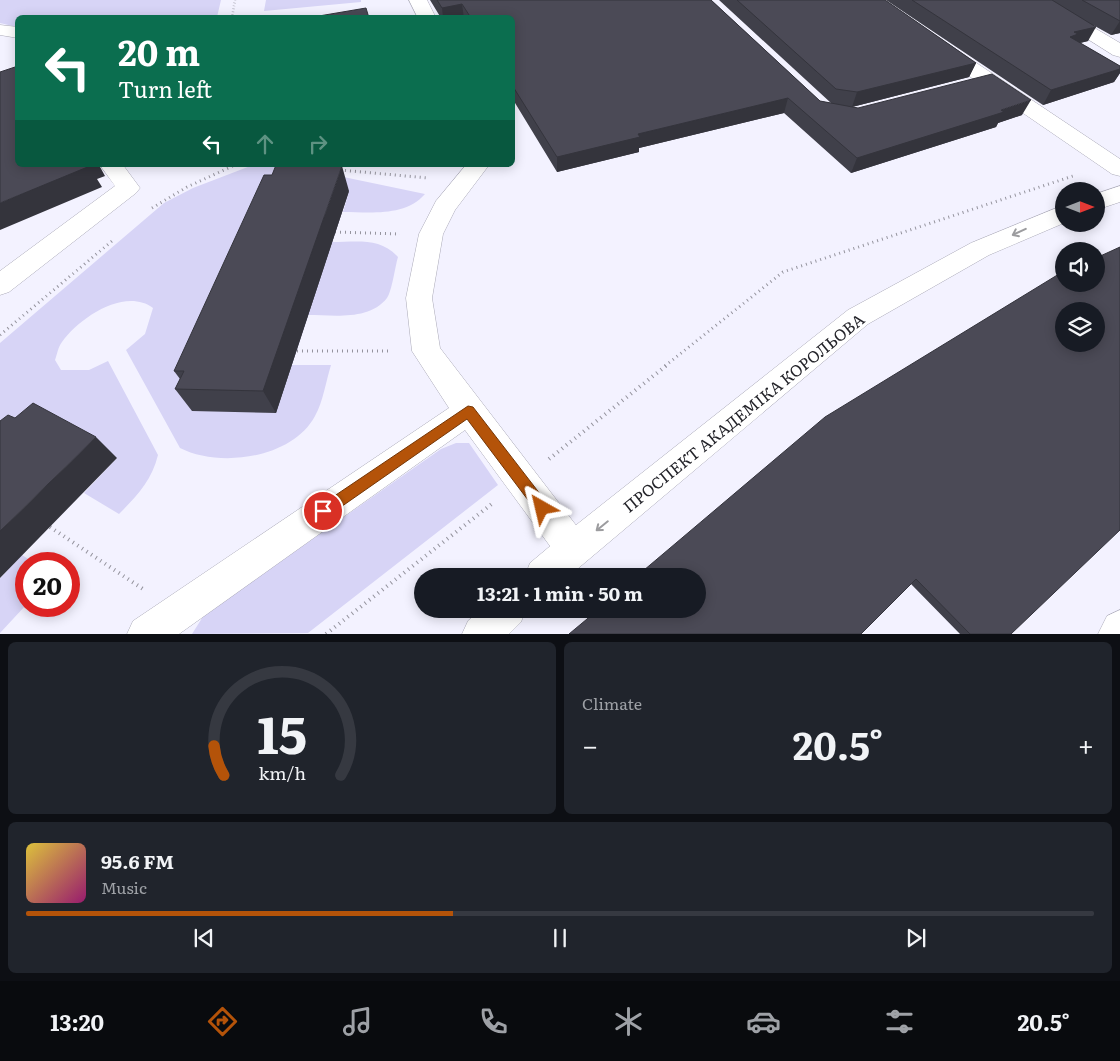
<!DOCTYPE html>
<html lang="en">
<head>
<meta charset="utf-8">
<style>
  :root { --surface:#171b24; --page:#20242c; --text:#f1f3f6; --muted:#9ea1a6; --line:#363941; --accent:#b45309 }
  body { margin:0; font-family:Literata,serif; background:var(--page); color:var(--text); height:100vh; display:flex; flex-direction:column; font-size:19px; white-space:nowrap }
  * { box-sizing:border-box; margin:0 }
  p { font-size:16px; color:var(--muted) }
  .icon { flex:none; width:28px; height:28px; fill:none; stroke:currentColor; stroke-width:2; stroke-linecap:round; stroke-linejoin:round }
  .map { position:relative; height:634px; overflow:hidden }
  .panel { display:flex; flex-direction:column; gap:8px; padding:8px; background:#0d0f14; flex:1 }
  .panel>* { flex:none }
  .hud { position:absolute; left:15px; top:15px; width:500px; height:152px; border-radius:8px; box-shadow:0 2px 12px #0003; background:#0b6e4f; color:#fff; overflow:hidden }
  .needle { width:32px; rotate:90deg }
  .controls { position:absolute; left:1055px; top:182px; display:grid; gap:10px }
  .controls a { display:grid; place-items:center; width:50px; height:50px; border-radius:50%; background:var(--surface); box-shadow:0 2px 12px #0003; font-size:25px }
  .speed { position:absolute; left:15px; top:552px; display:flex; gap:10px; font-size:25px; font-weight:700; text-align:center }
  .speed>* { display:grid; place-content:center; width:65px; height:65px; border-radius:50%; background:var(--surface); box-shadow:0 2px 12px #0003; line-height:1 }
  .speed .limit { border:8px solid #d22; background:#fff; color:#111 }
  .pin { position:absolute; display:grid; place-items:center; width:42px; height:42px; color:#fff; margin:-21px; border:2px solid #fff; border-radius:50%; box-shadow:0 1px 5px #0007 }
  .me { position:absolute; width:55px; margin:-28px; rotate:323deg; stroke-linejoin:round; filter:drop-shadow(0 0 4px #0008) }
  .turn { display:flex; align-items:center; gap:18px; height:105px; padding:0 20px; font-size:22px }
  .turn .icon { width:65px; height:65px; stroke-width:2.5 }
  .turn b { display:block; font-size:35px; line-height:42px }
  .lanes { display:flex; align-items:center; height:48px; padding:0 20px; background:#0003; justify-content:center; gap:25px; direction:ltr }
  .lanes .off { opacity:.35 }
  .big { font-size:38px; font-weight:700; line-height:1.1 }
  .panel .card { flex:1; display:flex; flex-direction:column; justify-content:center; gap:8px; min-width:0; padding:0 18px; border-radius:8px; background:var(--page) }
  .panel .dial { align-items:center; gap:0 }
  .dial svg { height:130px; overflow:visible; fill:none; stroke:var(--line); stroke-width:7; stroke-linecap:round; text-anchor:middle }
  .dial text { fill:var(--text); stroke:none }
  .song { display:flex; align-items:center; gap:15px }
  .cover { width:60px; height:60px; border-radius:8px; background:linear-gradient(135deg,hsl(50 70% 55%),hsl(320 70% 35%)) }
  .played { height:5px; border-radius:2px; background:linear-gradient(90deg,var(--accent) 40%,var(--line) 40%) }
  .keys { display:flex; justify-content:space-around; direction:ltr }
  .heat { display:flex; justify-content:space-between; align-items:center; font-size:28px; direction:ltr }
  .panel .tiles { flex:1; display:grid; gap:8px; grid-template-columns:1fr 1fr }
  .card:last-child { grid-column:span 2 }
  .trip { position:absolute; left:414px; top:568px; width:292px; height:50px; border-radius:25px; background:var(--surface); box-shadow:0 2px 12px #0003; font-weight:700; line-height:50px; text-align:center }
  .tab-bar { display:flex; height:80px; justify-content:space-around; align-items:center; background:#090b0e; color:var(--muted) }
  .tab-bar .icon { width:35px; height:35px }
  .tab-bar .selected { color:var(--accent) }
  .tab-bar b { font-size:22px; color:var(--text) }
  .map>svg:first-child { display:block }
  .green { fill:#d7d4f6 }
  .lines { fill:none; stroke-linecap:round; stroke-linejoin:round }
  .minor-casing { stroke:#aaa9b7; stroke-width:1 }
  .major-casing { stroke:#aaa9b7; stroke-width:1 }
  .path-far2 { stroke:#95949e; stroke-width:2.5; stroke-dasharray:0.5 2.5; stroke-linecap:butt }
  .path-far1 { stroke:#95949e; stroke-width:3; stroke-dasharray:1 4; stroke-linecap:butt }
  .path { stroke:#95949e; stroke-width:4; stroke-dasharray:1 4.5; stroke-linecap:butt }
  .minor { fill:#fff; fill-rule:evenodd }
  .major { fill:#fff; fill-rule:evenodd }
  .wall { fill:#40404a }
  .shaded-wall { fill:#34343c }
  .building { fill:#4b4a56; stroke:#34343c; fill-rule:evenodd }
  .oneway { stroke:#9c9c9f }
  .route { fill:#b45309; stroke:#753606 }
  .labels { text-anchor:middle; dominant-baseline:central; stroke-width:5; stroke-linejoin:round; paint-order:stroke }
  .street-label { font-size:16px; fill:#24242a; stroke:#fff }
</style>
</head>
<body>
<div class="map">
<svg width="1120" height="634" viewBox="0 0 1120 634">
  <rect width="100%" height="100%" fill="#f3f2ff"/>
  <!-- green -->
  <path class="green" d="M0 0H221L217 17 18 18 17 27 0 23Z
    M266 0H361V2L264 11Z
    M253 165H286L425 194C405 217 370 212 343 212L349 191 292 365H331C326 381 323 402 315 416 292 459 219 468 180 448L126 350 145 334 153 308C125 287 79 318 62 342 58 347 57 355 55 360L61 370H89L108 361 158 455C152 480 137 496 119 514L84 493 117 458 0 466V343L164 203 193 188Z
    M332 242C357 242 380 237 398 257 395 267 392 291 387 298 369 321 333 315 308 315Z
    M456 443H469L498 485 308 633 192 634 204 615 441 449Z
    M22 555 36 564H26V605L0 633V578Z"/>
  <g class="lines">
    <defs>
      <path id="minor" d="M409 0H427L436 18H418Z
        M1026 0H1047L1120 43V57L1113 55Z
        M0 25 18 27V38L0 35Z
        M941 42 948 44 1120 159V176L1112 174 934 52 932 48 934 44Z
        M100 165H123L140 188 136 193 9 292 0 295V271L115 186Z
        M466 165H489L455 210 443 234 432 298 440 348 585 537 590 549 585 561 573 566 561 561 465 430 179 634H127L133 621 449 408 412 351 406 298 419 234 436 201Z"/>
      <path id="major" d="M1120 186V202L1096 210V194Z
        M1064 205V223L989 255 868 324 569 576H525L530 563 561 537 848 310 971 243Z
        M481 609H526L521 622 509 634H462L468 621Z
        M1120 610V634H1098L1107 616Z"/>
    </defs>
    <!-- minor casing -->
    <use href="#minor" class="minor-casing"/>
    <!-- major casing -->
    <use href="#major" class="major-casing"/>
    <!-- path-far2 -->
    <path class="path-far2" d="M232 18 235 0"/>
    <!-- path-far1 -->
    <path class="path-far1" d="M340 170 428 178
      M152 208 187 187 235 165
      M335 232 400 234
      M0 335 112 241
      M297 351H391
      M665 366 783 272 1076 175"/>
    <!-- path -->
    <path class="path" d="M549 459 667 365
      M50 527 143 589
      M326 634 493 503"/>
    <!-- minor -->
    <use href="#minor" class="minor"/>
    <!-- major -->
    <use href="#major" class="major"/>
  </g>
  <!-- wall -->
  <path class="wall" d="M430 0H711L820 101 831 103 719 0H885L976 63 969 77 852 107 858 108 1022 115 998 123 996 127 851 173 784 113 639 148V152L557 172 512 98V18H441Z
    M886 0H1120V33L1111 35 1093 25 1088 41 1080 43 1120 66V73L1114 82 1043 105Z
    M349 191 276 413 192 411 175 389 180 379 174 371Z
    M825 417 1011 634H960L911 584Z"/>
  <!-- shaded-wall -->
  <path class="shaded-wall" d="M462 4 464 18H443L442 8Z
    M1120 21V33L1111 35Z
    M1096 27 1088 41 1072 45 1070 37 1074 32Z
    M976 63 969 77 852 107 857 92Z
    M1120 69V73L1114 82 1043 105 1051 90Z
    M788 98 784 113 639 148V152L557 172V157L638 134Z
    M1031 100 1022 115 998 123 996 127 851 173 857 158Z
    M88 165H99L105 176 97 179 102 187 0 230V203Z
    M342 166 349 191 276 413 263 391Z
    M96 437 117 458 0 578V531Z"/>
  <!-- building -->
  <path class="building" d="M437 0H711L820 101 858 108 992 74 1031 100 1001 110 1004 112 857 158 788 98 638 134 640 137 557 157 512 85V18H471L462 4 442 8Z
    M737 0H885L976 63 857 92 836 89Z
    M912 0H1052L1096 27 1074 32 1078 34 1070 37 1120 66V69L1051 90Z
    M1082 0H1120V21Z
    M366 8 369 18H313V17Z
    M18 66V165H89L90 166 0 203V72Z
    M276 165 342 166 263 391 175 389 184 371H174L264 175H272Z
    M1120 247V530L1011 634H970L916 579 861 634H569L599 609H698V576H637L825 417 1059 274 1064 272V284H1096V258ZM1064 311H1096V344H1064Z
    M33 403 96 437 0 531V421L8 415 15 418Z"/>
  <!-- one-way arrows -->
  <defs><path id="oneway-shaft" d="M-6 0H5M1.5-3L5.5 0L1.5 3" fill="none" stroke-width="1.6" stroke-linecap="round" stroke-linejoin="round" transform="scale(1.25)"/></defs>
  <g class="oneway">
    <use href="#oneway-shaft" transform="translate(1019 232) rotate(155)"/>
    <use href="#oneway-shaft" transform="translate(602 526) rotate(141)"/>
  </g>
  <!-- route -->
  <path class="route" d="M468 406 473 407 547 503 549 508 547 512 542 514 537 512 467 419 328 516 323 518 318 516 316 511 318 507Z"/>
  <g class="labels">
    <!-- street labels -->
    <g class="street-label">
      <text transform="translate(743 412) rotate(-39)">ПРОСПЕКТ АКАДЕМІКА КОРОЛЬОВА</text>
    </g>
  </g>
</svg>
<div class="controls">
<a><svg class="needle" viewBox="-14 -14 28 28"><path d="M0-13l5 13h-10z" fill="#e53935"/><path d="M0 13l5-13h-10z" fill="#9ea1a6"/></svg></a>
<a><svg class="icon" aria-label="sound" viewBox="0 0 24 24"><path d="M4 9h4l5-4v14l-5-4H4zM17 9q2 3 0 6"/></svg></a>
<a><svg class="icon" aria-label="layers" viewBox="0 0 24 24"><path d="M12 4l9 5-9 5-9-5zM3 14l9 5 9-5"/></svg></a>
</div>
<div class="speed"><div class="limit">20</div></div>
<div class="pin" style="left:323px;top:511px;background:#d93025"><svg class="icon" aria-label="arrive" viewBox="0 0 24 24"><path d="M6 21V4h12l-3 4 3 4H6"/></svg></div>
<svg class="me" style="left:542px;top:508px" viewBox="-20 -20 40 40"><path d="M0-17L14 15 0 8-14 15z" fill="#b45309" stroke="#fff" stroke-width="4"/></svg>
<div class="trip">13:21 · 1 min · 50 m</div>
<div class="hud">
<div class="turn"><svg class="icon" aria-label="left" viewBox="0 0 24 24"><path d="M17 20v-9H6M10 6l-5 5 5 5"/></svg><div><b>20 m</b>Turn left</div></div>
<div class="lanes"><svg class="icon" aria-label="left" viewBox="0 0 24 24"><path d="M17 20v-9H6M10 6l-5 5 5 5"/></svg><svg class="icon off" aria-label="ahead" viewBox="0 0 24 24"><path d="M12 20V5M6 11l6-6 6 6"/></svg><svg class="icon off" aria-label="right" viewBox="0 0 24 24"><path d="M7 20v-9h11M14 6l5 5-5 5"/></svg></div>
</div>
</div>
<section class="panel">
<div class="tiles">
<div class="card dial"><svg viewBox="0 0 100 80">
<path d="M14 69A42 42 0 1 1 86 69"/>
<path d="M14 69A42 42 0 0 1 8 51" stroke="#b45309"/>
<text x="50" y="56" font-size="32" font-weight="700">15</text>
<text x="50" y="72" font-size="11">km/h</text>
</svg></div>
<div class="card"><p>Climate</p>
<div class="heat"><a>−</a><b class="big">20.5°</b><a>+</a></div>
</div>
<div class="card">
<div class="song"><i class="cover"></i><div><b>95.6 FM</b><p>Music</p></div></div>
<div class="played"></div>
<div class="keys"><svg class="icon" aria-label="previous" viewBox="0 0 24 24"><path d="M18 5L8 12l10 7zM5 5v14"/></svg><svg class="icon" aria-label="pause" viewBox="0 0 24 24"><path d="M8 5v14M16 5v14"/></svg><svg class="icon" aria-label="next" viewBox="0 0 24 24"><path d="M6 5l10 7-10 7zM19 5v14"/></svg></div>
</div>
</div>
</section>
<nav class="tab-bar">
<b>13:20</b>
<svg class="icon selected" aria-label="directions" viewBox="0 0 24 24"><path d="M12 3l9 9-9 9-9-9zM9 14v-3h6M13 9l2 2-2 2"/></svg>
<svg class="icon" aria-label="music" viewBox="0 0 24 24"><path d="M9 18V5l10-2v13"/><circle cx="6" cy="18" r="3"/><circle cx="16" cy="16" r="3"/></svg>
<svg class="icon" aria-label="phone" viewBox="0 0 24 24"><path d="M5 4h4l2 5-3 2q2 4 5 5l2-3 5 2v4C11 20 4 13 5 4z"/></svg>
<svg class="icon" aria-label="climate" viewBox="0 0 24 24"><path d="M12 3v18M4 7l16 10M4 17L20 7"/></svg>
<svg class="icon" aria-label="car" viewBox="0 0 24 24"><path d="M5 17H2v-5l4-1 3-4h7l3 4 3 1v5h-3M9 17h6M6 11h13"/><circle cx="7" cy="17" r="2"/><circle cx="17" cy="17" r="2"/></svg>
<svg class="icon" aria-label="filters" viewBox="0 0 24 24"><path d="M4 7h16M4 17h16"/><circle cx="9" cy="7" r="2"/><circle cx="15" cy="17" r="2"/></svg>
<b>20.5°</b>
</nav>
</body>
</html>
